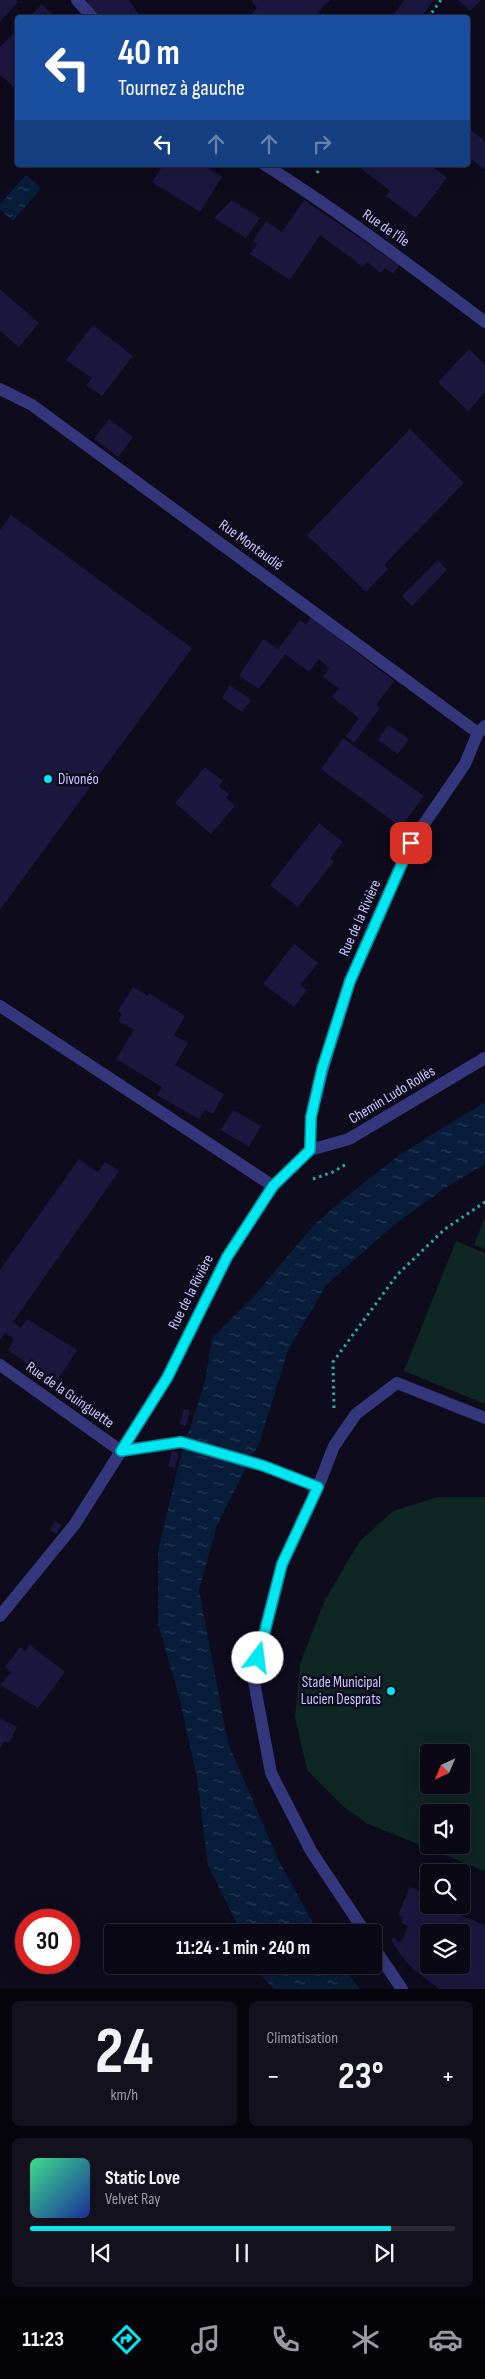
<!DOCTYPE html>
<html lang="fr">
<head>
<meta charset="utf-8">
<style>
  :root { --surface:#0a0815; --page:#13111e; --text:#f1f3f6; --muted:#999aa0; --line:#2a2934; --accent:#00e8f1 }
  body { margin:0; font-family:"Sofia Sans Condensed",sans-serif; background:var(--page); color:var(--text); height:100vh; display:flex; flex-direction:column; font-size:19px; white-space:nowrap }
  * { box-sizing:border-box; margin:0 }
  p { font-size:16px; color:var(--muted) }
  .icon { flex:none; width:28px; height:28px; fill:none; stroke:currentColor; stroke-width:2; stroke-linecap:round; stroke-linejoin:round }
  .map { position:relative; height:1989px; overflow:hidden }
  .sheet { display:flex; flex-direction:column; gap:12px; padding:12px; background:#06040c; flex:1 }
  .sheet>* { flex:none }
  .hud { position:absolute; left:15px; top:15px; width:455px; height:152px; border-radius:5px; box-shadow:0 5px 20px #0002,0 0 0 1px var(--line); background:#1a4fa0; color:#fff; overflow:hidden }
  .needle { width:32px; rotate:224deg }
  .tools { position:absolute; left:420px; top:1744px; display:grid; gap:10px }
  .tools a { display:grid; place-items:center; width:50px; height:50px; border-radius:5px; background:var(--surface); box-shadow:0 5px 20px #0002,0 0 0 1px var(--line); font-size:25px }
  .speed { position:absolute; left:15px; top:1909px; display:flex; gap:10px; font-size:25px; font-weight:700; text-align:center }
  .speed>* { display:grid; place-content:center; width:65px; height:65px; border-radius:50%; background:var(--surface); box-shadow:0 5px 20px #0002,0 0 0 1px var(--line); line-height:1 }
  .speed .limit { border:8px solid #d22; background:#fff; color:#111 }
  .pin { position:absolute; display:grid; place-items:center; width:42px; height:42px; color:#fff; margin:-21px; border-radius:10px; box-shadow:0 2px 8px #0006 }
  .me { position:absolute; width:55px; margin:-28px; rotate:15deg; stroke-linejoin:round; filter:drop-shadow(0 0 4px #0008) }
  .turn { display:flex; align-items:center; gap:18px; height:105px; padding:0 20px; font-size:22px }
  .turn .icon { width:65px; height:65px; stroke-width:2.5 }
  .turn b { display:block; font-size:35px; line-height:42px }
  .lanes { display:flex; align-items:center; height:48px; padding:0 20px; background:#0003; justify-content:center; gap:25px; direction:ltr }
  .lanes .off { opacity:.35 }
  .big { font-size:38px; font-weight:700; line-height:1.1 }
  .sheet .card { flex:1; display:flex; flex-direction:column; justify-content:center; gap:8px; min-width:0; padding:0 18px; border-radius:8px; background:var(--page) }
  .sheet .dial { align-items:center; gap:0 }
  .dial b { font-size:65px; line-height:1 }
  .song { display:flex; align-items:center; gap:15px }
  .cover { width:60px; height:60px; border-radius:8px; background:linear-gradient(135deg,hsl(150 70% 55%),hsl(230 70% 35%)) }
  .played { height:5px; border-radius:2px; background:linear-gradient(90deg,var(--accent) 85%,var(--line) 85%) }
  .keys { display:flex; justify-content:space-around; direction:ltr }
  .heat { display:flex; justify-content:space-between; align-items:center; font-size:28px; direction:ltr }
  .sheet .tiles { flex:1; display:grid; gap:12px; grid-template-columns:1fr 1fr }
  .card:last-child { grid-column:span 2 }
  .trip { position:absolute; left:104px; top:1924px; width:278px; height:50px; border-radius:5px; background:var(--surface); box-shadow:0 5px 20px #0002,0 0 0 1px var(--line); font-weight:700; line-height:50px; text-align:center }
  .dock { display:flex; height:80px; justify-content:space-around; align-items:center; background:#040308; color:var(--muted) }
  .dock .icon { width:35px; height:35px }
  .dock .on { color:var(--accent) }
  .dock b { font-size:22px; color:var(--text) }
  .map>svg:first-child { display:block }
  .garden { fill:#0e2624; fill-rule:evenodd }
  .water { fill:url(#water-ripples) }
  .building { fill:#1c173e; fill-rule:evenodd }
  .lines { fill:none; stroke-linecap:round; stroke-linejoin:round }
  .path { stroke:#2aaf9f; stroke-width:3; stroke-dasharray:2.5 4; stroke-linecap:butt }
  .minor { stroke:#35377c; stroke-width:12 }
  .route-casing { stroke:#00979d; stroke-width:12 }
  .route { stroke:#00e8f1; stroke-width:9 }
  .poi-dot { fill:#00e8f1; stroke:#0d0b1c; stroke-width:2 }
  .labels { text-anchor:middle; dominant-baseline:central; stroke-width:5; stroke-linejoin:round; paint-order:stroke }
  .street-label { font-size:15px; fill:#c9c6ff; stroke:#0d0b1c }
  .poi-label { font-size:15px; fill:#c9c6ff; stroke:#0d0b1c; text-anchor:start }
</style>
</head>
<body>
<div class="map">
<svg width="485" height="1989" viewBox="0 0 485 1989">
  <defs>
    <pattern id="water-ripples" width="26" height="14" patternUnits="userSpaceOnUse" patternTransform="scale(1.25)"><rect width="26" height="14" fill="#081d39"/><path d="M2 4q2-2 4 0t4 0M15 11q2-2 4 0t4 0" fill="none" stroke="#2b3c57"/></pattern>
  </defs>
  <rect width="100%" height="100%" fill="#0d0b1c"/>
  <!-- garden -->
  <path class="garden" d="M485 1217V1249L474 1245Z
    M456 1241 485 1253V1404L404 1371Z
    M438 1497H485V1871L368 1824 344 1807 307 1770 295 1717 300 1664 324 1602 359 1542 393 1511ZM429 1752H461V1785H429ZM429 1812H461V1845H429Z"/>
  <!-- water -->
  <path class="water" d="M26 175 41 188 13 221 0 209V204Z
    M485 1102V1164L445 1188 394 1225 327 1284 288 1350 260 1441 217 1525 199 1590 228 1743 279 1861 318 1932H241L208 1865 197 1778 180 1700 158 1624V1551L181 1455 205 1382 212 1338 255 1295 313 1226 341 1201 402 1153Z
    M257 1965H341L360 1989H274L263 1977Z"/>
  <!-- building -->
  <path class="building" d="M0 0H16L18 2 0 22Z
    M87 0H129L139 15 137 18H97L89 7Z
    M253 0H330L313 18H248L257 8 252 2Z
    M404 0H434L421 18H391Z
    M458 0H481L470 11Z
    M42 4 56 18H28Z
    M18 29V91L0 75V47Z
    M468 128 485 141V170L468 157Z
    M163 165H203L222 177 200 212 152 182Z
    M357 165H431L447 178 416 218 386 196 390 191Z
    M232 200 260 218 246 238 214 218Z
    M304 200 399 265 393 274 385 268 381 273 367 262 363 267 320 235 290 280 250 254 257 244 253 241 266 221 282 232Z
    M0 289 39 323 19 347 0 331Z
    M93 325 133 356 102 396 86 385 92 378 66 360Z
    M469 349 485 365V392L468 411 438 382Z
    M109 419 133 437 118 457 94 439Z
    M410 429 464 483 384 565 388 569 366 592 307 535Z
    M11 515 192 648 0 910V530Z
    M438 560 447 570 412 606 402 596Z
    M311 617 394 681 376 705 380 708 354 743 346 736 359 718 332 697 339 688 323 677 329 668 319 659 309 672 285 654 259 689 239 676 263 639 278 649 300 620 306 625Z
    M230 685 251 700 242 712 222 698Z
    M388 725 409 739 398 754 378 740Z
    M343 738 424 796 401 827 321 769Z
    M205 767 223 781 219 786 229 794 226 798 235 806 211 834 175 803Z
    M319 823 343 842 330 858 334 861 298 907 270 885Z
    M294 944 318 963 300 985 307 990 294 1007 263 984Z
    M133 987 148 996 149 993 185 1016 174 1035 188 1043 175 1065 224 1094 213 1114 205 1110 199 1119 157 1095 162 1087 116 1059 134 1030 118 1021 122 1014 118 1011Z
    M233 1110 261 1126 249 1147 221 1130Z
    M79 1159 98 1172 105 1162 119 1171 13 1322 21 1328 27 1319 77 1350 55 1384 8 1350 14 1339 5 1333 0 1340V1270Z
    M184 1409 190 1410 186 1426 179 1424Z
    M172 1451 179 1453 175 1468 168 1466Z
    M55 1521 62 1525 56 1534 50 1530Z
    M30 1645 65 1672 38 1708 0 1685 11 1672 5 1667 20 1647 25 1651Z
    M0 1718 17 1727 9 1743 4 1741 0 1749Z
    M410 1887 421 1891 418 1898 429 1902V1905H435L485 1925V1989H439L413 1969 400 1954 391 1939 395 1937 398 1942 402 1940 408 1926 401 1923 403 1917 398 1915ZM429 1932H461V1965H429Z"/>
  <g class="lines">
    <!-- path -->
    <path class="path" d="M428 18 441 0
      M317 173 322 165
      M313 1179 333 1172 348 1163
      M334 1408 333 1362 397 1275 445 1229 485 1202"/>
    <!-- minor -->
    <path class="minor" d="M77 0 93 18
      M265 165C342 213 413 268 485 322
      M0 389 32 405 478 733
      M0 1006 273 1186
      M310 1150 349 1139 485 1058
      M0 1365 121 1451
      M121 1451 181 1442 264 1466 318 1487 334 1446 356 1414 397 1383 485 1418
      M318 1487 282 1565 253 1676 271 1773 311 1851 365 1932
      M0 1616 75 1524 167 1378 227 1257 273 1186 310 1150 311 1117 323 1069 350 981 411 843 465 764 478 733 485 726
      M372 1945 402 1989"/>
  </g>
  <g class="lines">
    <defs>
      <path id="route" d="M258 1658 282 1564 318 1487 264 1466 181 1442 121 1451 167 1378 227 1257 273 1186 310 1150 311 1117 322 1069 350 981 411 843"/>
    </defs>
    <!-- route casing -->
    <use href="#route" class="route-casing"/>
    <!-- route -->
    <use href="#route" class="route"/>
  </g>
  <!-- markers -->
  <g class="poi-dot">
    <circle cx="48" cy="779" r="5"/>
    <circle cx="391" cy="1691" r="5"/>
  </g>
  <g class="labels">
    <!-- street labels -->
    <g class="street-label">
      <text transform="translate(386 228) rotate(35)">Rue de l'Île</text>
      <text transform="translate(251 545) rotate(36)">Rue Montaudié</text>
      <text transform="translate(360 918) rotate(-66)">Rue de la Rivière</text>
      <text transform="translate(392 1095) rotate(-31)">Chemin Ludo Rollès</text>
      <text transform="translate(191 1292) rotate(-63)">Rue de la Rivière</text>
      <text transform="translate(70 1395) rotate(35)">Rue de la Guinguette</text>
    </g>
    <!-- poi labels -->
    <g class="poi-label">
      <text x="58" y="779">Divonéo</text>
      <text x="381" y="1682" text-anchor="end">Stade Municipal<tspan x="381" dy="17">Lucien Desprats</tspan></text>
    </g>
  </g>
</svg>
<div class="tools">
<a><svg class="needle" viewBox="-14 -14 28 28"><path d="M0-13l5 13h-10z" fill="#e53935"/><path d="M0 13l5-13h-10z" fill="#999aa0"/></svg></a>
<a><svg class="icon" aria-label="sound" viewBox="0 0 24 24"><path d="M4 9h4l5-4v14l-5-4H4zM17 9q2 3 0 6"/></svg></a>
<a><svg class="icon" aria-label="search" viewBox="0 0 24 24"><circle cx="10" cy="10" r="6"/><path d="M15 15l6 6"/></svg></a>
<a><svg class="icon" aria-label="layers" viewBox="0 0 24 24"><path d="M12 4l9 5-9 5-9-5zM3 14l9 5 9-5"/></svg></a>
</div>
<div class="speed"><div class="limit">30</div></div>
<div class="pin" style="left:411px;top:843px;background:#d93025"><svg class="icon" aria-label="arrive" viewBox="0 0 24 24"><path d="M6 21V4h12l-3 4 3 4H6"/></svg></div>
<svg class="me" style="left:258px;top:1658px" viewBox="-20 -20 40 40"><circle r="19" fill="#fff"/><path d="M0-13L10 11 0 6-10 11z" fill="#00e8f1"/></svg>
<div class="trip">11:24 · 1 min · 240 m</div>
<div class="hud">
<div class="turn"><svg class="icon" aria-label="left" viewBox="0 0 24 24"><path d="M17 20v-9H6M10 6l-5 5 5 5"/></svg><div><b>40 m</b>Tournez à gauche</div></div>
<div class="lanes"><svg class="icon" aria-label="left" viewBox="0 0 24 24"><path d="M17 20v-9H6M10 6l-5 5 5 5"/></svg><svg class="icon off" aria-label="ahead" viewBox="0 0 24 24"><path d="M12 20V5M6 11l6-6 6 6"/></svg><svg class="icon off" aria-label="ahead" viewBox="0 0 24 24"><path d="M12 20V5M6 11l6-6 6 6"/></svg><svg class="icon off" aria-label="right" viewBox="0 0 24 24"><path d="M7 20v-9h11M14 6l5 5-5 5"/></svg></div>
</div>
</div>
<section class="sheet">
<div class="tiles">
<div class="card dial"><b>24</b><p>km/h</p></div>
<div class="card"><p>Climatisation</p>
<div class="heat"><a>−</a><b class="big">23°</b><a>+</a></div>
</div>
<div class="card">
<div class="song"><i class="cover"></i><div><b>Static Love</b><p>Velvet Ray</p></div></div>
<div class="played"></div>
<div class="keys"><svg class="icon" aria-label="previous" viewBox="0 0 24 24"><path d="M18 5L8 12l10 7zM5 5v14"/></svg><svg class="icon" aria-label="pause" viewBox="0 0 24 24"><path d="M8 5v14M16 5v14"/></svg><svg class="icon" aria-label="next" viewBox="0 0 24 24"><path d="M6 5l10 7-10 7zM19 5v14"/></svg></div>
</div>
</div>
</section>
<nav class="dock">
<b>11:23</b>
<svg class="icon on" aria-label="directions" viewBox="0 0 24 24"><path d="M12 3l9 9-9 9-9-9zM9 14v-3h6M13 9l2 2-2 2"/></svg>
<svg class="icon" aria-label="music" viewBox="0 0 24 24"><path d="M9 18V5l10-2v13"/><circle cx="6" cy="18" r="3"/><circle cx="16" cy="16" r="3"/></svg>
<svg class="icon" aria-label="phone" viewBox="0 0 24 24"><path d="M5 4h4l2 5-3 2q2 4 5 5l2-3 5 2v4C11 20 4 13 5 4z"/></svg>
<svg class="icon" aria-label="climate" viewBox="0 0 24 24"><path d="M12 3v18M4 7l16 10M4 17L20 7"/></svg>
<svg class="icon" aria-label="car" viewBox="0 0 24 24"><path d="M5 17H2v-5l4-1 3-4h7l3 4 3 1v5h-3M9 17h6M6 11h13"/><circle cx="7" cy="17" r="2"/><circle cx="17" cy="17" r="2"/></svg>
</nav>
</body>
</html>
